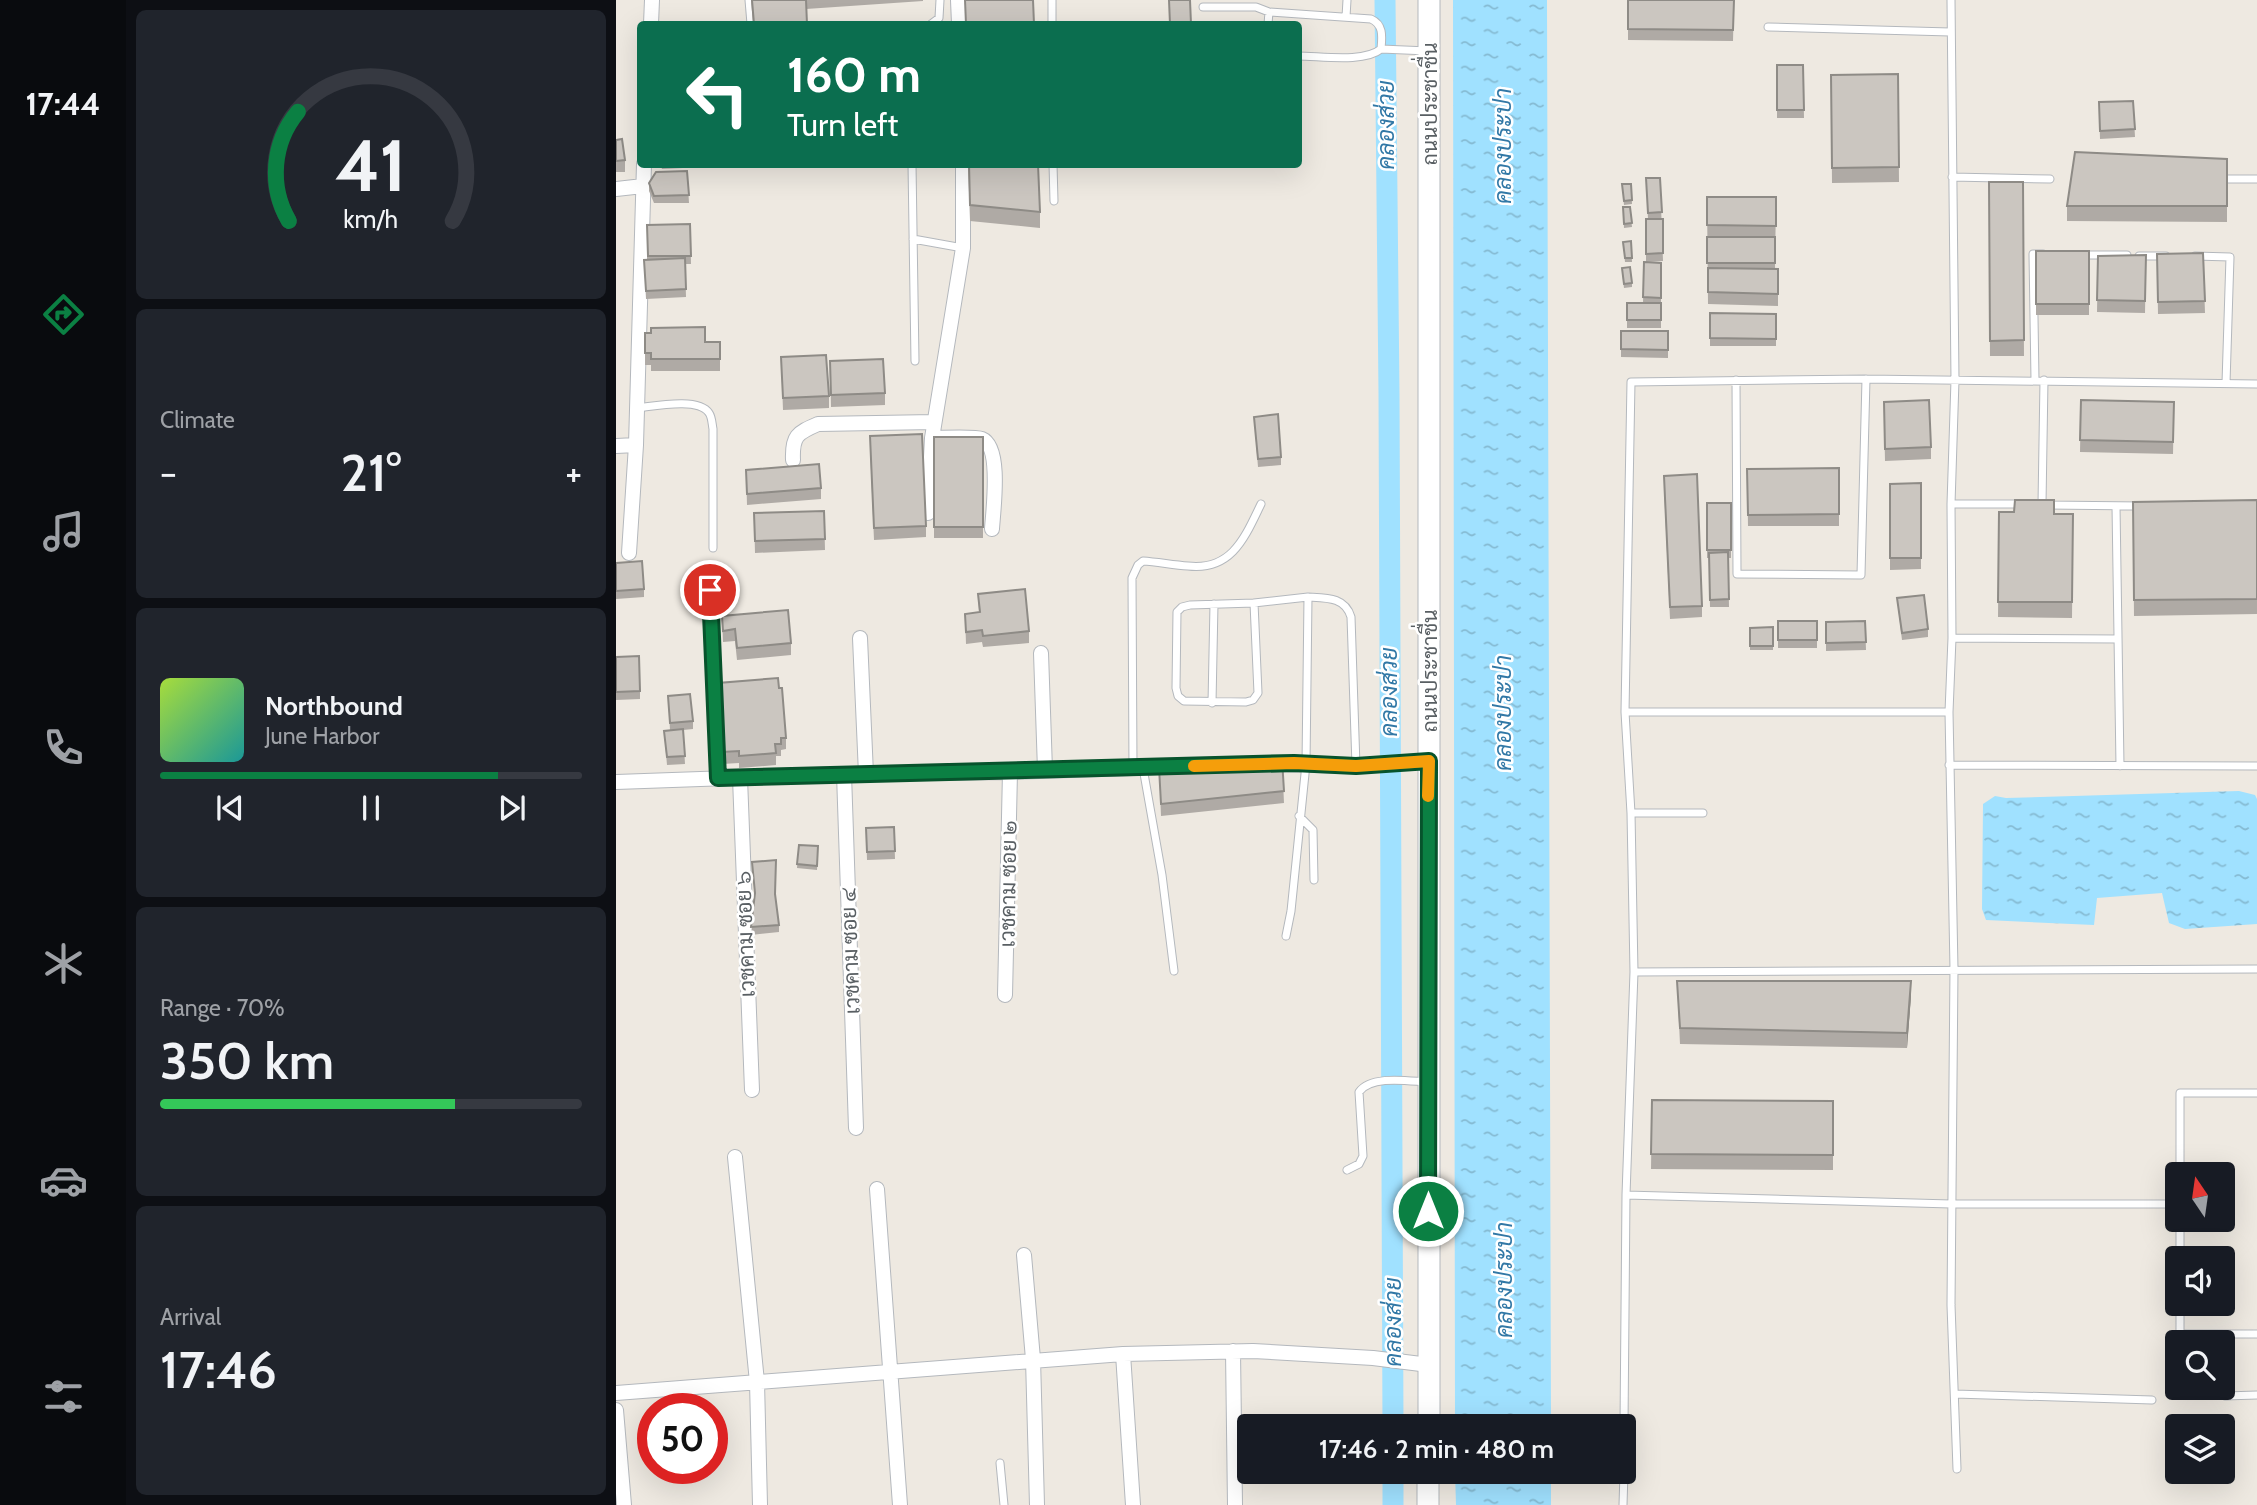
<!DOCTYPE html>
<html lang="en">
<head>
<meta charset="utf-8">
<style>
  :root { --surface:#171b24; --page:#20242c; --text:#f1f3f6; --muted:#9ea1a6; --line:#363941; --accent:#0b8043 }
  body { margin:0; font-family:Cabin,Sarabun,sans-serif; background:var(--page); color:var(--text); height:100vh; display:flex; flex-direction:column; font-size:26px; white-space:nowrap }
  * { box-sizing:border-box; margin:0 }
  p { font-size:23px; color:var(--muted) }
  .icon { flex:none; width:38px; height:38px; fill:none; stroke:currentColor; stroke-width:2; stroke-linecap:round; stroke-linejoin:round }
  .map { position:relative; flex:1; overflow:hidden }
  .details { display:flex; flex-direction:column; gap:10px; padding:10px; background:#0d0f14; width:490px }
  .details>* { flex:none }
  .hud { position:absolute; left:21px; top:21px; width:665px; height:147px; border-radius:7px; box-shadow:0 7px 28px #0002; background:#0b6e4f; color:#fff; overflow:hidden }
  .needle { width:46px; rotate:347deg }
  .fabs { position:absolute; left:1549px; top:1162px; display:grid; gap:14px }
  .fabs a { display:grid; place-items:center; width:70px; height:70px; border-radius:7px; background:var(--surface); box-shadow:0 7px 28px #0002; font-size:35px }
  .speed { position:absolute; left:21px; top:1393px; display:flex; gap:14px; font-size:35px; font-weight:700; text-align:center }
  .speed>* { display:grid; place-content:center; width:91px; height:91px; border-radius:50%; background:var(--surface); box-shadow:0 7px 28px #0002; line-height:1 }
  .speed .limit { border:10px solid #d22; background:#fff; color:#111 }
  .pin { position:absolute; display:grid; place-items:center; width:60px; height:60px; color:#fff; margin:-30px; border:4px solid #fff; border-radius:50%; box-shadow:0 2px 7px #0007 }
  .me { position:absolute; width:77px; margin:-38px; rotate:0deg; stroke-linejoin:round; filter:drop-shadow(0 0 5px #0008) }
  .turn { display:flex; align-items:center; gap:24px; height:147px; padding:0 35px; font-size:32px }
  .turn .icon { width:91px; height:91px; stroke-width:2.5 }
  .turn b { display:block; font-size:49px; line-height:60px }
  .big { font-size:52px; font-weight:600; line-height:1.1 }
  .details .widget { flex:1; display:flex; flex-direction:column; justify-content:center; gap:10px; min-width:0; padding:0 24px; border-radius:10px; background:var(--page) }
  .details .dial { align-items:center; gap:0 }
  .dial svg { height:182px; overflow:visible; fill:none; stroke:var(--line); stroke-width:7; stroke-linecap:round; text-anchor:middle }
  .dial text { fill:var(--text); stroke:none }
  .song { display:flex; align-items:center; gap:21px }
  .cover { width:84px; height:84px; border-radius:10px; background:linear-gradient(135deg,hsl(80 70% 55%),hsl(180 70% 35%)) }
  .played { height:7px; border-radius:4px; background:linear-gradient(90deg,var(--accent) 80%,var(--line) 80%) }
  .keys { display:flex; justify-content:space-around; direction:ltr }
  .heat { display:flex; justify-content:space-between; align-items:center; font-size:38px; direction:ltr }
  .charge { height:10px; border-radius:5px; background:linear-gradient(90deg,#34c759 70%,var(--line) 0) }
  .trip { position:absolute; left:621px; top:1414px; width:399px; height:70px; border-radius:7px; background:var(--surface); box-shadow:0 7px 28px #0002; font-weight:600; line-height:70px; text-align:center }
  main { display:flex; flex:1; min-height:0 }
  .menu { display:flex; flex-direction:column; width:126px; justify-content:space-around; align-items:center; background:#090b0e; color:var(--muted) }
  .menu .icon { width:49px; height:49px }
  .menu .selected { color:var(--accent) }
  .menu b { font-size:32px; color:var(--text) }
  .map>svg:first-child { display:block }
  .water { fill:url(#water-ripples) }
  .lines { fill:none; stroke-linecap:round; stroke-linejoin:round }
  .canal { stroke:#a0e1ff; stroke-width:21 }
  .lane-casing { stroke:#b4b8bd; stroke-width:9 }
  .street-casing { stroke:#b4b8bd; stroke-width:16 }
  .secondary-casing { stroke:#b3b8bd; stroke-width:23 }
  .lane { stroke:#fff; stroke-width:7 }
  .street { stroke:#fff; stroke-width:14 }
  .secondary { stroke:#fff; stroke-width:21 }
  .wall { fill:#afaaa5 }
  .shaded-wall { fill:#8e8b86 }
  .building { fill:#cbc6c0; stroke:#8e8b86; stroke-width:2 }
  .route-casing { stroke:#07532c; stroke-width:18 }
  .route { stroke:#0b8043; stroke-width:12 }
  .slow { stroke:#f59e0b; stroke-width:12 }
  .labels { text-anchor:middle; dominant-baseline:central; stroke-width:5; stroke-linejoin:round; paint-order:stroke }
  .street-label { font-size:21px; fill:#595f63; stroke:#fff }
  .water-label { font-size:23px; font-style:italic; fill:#3178a6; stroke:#fff }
</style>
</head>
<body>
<main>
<nav class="menu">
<b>17:44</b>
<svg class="icon selected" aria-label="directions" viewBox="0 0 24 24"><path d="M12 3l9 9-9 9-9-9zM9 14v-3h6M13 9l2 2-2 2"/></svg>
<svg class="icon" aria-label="music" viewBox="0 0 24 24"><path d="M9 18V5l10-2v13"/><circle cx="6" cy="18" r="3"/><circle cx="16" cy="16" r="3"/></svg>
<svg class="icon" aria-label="phone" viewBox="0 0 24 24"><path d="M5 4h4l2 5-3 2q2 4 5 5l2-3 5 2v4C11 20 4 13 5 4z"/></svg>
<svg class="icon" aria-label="climate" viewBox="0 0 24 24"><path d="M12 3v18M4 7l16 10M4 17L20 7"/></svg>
<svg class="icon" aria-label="car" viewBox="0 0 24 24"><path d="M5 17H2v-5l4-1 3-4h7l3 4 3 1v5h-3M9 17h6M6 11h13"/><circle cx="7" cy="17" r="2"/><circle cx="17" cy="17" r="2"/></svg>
<svg class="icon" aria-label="filters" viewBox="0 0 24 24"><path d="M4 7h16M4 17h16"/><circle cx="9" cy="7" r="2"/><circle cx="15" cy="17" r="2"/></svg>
</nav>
<section class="details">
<div class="widget dial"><svg viewBox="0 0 100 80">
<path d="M14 69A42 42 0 1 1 86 69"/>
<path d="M14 69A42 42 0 0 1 18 21" stroke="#0b8043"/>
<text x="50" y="56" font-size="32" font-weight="700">41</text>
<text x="50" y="72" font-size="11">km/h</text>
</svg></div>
<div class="widget"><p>Climate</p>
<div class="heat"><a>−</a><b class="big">21°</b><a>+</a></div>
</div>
<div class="widget">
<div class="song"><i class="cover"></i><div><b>Northbound</b><p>June Harbor</p></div></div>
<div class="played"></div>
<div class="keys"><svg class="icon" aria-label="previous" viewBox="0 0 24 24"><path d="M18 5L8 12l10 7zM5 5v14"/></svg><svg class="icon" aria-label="pause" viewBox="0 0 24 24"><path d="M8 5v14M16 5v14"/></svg><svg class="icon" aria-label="next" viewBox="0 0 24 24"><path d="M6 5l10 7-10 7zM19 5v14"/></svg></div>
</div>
<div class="widget"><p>Range · 70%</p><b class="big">350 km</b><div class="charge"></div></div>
<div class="widget"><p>Arrival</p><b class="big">17:46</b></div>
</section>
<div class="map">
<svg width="1641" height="1505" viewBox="0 0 1641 1505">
  <defs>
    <pattern id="water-ripples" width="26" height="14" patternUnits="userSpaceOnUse" patternTransform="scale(1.75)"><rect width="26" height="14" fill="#a0e1ff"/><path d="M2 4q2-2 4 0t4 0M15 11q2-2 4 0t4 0" fill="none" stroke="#85bad2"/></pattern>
  </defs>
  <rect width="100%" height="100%" fill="#eee9e1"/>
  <!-- water -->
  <path class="water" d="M837 0H931L935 1426H839Z
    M1623 791 1639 795 1641 799V924L1569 929 1553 923 1546 893 1481 898 1478 925 1370 920 1366 909 1367 804 1379 796 1390 798Z
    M839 1472H935V1505H840Z"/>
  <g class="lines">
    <!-- canal -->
    <path class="canal" d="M769 0 773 394 777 1426
      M777 1505V1472"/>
    <defs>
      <path id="lane" d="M133 0 135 24
        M436 0V24
        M1335 0 1339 380 1335 504 1336 638 1333 712 1338 969 1335 1305 1341 1469
        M587 7H640L653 12
        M730 17 731 0
        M315 24 323 18 324 0
        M652 24 653 12 755 19C768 25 766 37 765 49
        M1152 27 1334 32
        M682 56C705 56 748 63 765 49L812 51
        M296 164 299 361
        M437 164 438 201
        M1336 177 1434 179
        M1603 179H1641
        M297 239 347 248
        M1463 255H1511
        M1523 256H1550
        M1579 256 1614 257 1610 383
        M1120 380 1121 574 1245 575 1250 379
        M1419 380 1417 254H1427
        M21 408C39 406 83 397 93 413 96 417 96 424 97 429V548
        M1335 504H1407
        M1426 504 1428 380
        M1430 505 1526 506
        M1500 506 1504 766
        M638 603 642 693 637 700 630 702 568 701 562 696 560 688 561 612 566 607 574 605Z
        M638 603 692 597
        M1336 638 1502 639
        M596 703 598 604
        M1009 712H1333
        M1333 765 1641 766
        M517 767 516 578 522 565 527 561C542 562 557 565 572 566 616 571 629 537 645 504
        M527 768 546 875 558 971
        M1015 813H1087
        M683 816 697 830 698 880
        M670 936 675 911 690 764 692 597C711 598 729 597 735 617L740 766
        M1018 972 1641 969
        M731 1170 743 1164 747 1156 743 1092C755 1075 792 1081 810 1082
        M1564 1174V1093H1641
        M1010 1195 1335 1204H1561
        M1564 1258V1220
        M1564 1304V1334H1641
        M1339 1394 1536 1400
        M1609 1396 1641 1395
        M1008 1426 1010 1195 1018 972 1015 813 1009 712 1015 382 1250 379 1641 384
        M384 1463 388 1505
        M1007 1505 1008 1472"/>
      <path id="street" d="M342 0 343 24
        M35 24 36 0
        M347 164V248L316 438C327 438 358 436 366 439 386 447 377 511 376 529
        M0 189 27 186
        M0 446 20 445 28 164
        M177 460C176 436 181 433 202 424L318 422
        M312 513 316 438
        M13 553 20 445
        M94 590 102 778
        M244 638 250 774
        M425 653 429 770
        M649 764 740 766 813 761
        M228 774 240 1128
        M124 778 136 1090
        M0 782 228 774 394 772 579 766
        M389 995 394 772
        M119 1157 141 1382 144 1505
        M261 1189 284 1505
        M408 1255 417 1359 421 1505
        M617 1351 619 1505
        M507 1354 517 1505
        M0 1393 507 1354 637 1351 757 1358 813 1365
        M0 1410 8 1505"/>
      <path id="secondary" d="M813 1426V0
        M812 1505V1472"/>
    </defs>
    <!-- lane casing -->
    <use href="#lane" class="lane-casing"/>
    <!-- street casing -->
    <use href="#street" class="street-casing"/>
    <!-- secondary casing -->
    <use href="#secondary" class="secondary-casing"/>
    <!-- lane -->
    <use href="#lane" class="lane"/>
    <!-- street -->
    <use href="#street" class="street"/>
    <!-- secondary -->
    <use href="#secondary" class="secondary"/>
  </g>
  <!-- wall -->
  <path class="wall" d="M135 0H307V1L190 9 191 24H137Z
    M1012 0H1118L1117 41 1012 40Z
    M1161 65H1187L1188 118H1161Z
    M1282 74 1283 182 1216 183 1215 75Z
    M1517 101 1519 137 1484 139 1483 102Z
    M0 140 9 160V172H0Z
    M1611 159V222L1451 221V206Z
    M44 164H67V168L46 169Z
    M352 164 424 212V228L354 221Z
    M71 171 73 203H38L33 191V183Z
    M1030 178H1044L1047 261 1030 262V219H1032Z
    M1373 182H1407L1408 356H1374Z
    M1006 184H1015L1016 204 1008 205Z
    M1091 197H1160L1159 269H1162V306L1092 304Z
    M1007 207H1014L1016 227 1008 228Z
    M74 224 75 264H69L70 297 30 299 28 260H31V225Z
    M1015 241 1016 262H1009L1007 242Z
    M1420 251H1473V315H1420Z
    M1587 253 1589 313 1542 314 1541 254Z
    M1530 255 1529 313 1481 312 1482 256Z
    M1028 262 1045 263V328H1011V303H1027Z
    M1006 272 1016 283V287L1008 288Z
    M1094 313 1160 314V346H1094Z
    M1005 331H1052V358L1005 357Z
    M29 333 89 342H104V371H35V365H29Z
    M165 357 213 396V408L167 410Z
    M214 361 269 393V405L215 407Z
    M1465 400 1558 402 1557 454 1464 452Z
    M1268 414 1315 447V459L1269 461Z
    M638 417 665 457V465L642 467Z
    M318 437H367V538H318Z
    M254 448 310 526V537L258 540Z
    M1223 468V526H1132L1131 469Z
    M130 470 205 488V499L131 505Z
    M1305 483V569L1274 570V484Z
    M1048 487 1086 606V617L1054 619Z
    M1641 500V614L1518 616 1517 502Z
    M1091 503H1115V558H1112L1113 607H1094L1093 558H1091Z
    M208 511 209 550 139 553 138 513Z
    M1383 512 1457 514 1456 618 1382 617Z
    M0 563 28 589V597L0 599Z
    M362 594 413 631V643L367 647 366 642 350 644 349 614 363 612Z
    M1281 598 1312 629V637L1286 640Z
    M106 616 175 643V655L121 660 119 641 107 642Z
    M1162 621H1201V648H1162Z
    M1249 621 1250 650 1210 651V622Z
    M1157 627V650H1134V628Z
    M0 657 24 691V699L0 700Z
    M102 683 170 738V749L165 750V756H160V765L123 768V763L106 764Z
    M52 696 77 721V729L67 730 69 764 51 765 48 731 54 730Z
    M666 759 668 803 545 816 543 767Z
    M278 827 279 859 251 860 250 828Z
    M183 845 202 846 201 870 181 868Z
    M136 862 159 895 163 925V932L135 935 139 896Z
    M1061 981 1295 996 1291 1048 1064 1044Z
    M1036 1100 1217 1101V1170L1035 1169Z"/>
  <!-- shaded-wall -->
  <path class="shaded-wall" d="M1295 981V996L1291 1048V1033Z"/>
  <!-- building -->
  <path class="building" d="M136 0H190L191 24H138Z
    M349 0H417L418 24H350Z
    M553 0H574L575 24H554Z
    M1012 0H1118L1117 30 1012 29Z
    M1161 65H1187L1188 110H1161Z
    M1282 74 1283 167 1216 168 1215 75Z
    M1517 101 1519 129 1484 131 1483 102Z
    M6 139 9 160 0 161V140Z
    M1459 152 1611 159V206H1451Z
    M353 164H422L424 212 354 205Z
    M71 171 73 195 38 196 33 183 40 172Z
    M1030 178H1044L1046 212 1032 213Z
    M1373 182H1407L1408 340 1374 341Z
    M1006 184H1015L1016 200 1008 201Z
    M1091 197H1160V226L1091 225Z
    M1007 207H1014L1016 223 1008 224Z
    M1030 219H1047V253L1030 254Z
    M74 224 75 256H32L31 225Z
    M1091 237H1159V263H1091Z
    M1015 241 1016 258H1009L1007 242Z
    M1420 251H1473V304H1420Z
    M1587 253 1589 301 1542 302 1541 254Z
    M1530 255 1529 301 1481 300 1482 256Z
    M69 258 70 289 30 291 28 260Z
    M1028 262 1045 263V298L1027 297Z
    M1014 267 1016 283 1008 284 1006 268Z
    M1092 268 1162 269V294L1092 292Z
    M1011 303H1045V320H1011Z
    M1094 313 1160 314V339L1094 338Z
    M89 327V342H104V359H35V353H29V333H35V328Z
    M1005 331H1052V350L1005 349Z
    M210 355 213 396 167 398 165 357Z
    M267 359 269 393 215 395 214 361Z
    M1313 400 1315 447 1269 449 1268 402Z
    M1465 400 1558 402 1557 442 1464 440Z
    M662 414 665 457 642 459 638 417Z
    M306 434 310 526 258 528 254 436Z
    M318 437H367V527H318Z
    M203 464 205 488 131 494 130 470Z
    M1223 468V514L1132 515 1131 469Z
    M1081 474 1086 606 1054 607 1048 476Z
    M1305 483V558H1274V484Z
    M1399 500H1438V514H1457L1456 602H1382L1383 512H1398Z
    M1641 500V599L1518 600 1517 502Z
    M1091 503H1115V550H1091Z
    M208 511 209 539 139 541 138 513Z
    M1112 552 1113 599 1094 600 1093 553Z
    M26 561 28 589 0 591V563Z
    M409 589 413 631 367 636 366 630 350 632 349 614 364 612 362 594Z
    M1308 595 1312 629 1286 633 1281 598Z
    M172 610 175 643 121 648 119 629 107 631 106 616Z
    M1162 621H1201V640H1162Z
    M1249 621 1250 642 1210 643V622Z
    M1157 627V646H1134V628Z
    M23 656 24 691 0 692V657Z
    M162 678 163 688H166L170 738H165V744H159L160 753 123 756V751L106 752 102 683Z
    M74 694 77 721 54 723 52 696Z
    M67 729 69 756 51 757 48 731Z
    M666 759 668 791 545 804 543 767Z
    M278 827 279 851 251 852 250 828Z
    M183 845 202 846 201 866 181 864Z
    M160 860 159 894 163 925 135 927 139 893 136 862Z
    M1061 981H1295L1291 1033 1064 1028Z
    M1036 1100 1217 1101V1155L1035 1154Z"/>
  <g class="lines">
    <defs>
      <path id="route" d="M94 590 102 778 678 763 740 766 813 761 812 1211"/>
    </defs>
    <!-- route casing -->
    <use href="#route" class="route-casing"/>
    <!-- route -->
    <use href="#route" class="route"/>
    <!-- slow -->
    <path class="slow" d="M578 766 678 763 740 766 813 761 812 796"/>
  </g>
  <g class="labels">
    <!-- street labels -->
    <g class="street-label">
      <text transform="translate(813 104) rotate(-90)">ถนนประชาชื่น</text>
      <text transform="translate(813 671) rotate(-90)">ถนนประชาชื่น</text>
      <text transform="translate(392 884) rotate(-89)">เวชคาม ซอย ๒</text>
      <text transform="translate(129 934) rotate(-92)">เวชคาม ซอย ๖</text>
      <text transform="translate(234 951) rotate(-92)">เวชคาม ซอย ๔</text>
    </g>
    <!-- water labels -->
    <g class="water-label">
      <text transform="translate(770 125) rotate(-90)">คลองส่วย</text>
      <text transform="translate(887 146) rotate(-90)">คลองประปา</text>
      <text transform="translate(773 692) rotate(-90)">คลองส่วย</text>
      <text transform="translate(887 713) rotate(-90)">คลองประปา</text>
      <text transform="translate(888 1280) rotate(-90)">คลองประปา</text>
      <text transform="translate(777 1322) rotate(-90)">คลองส่วย</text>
    </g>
  </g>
</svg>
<div class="fabs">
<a><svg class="needle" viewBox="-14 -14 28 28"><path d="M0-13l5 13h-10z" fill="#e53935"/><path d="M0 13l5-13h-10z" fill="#9ea1a6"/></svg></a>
<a><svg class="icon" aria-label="sound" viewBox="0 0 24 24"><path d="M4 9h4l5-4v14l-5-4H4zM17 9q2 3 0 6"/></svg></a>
<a><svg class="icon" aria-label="search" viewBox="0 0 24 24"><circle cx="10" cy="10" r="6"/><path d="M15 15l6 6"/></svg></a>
<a><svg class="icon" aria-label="layers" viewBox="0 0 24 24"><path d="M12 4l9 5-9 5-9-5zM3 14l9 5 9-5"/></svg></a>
</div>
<div class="speed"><div class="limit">50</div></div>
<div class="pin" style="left:94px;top:590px;background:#d93025"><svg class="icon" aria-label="arrive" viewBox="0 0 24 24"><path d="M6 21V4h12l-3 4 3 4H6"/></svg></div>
<svg class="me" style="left:812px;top:1211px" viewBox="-20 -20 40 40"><circle r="17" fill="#0b8043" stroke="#fff" stroke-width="3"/><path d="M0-11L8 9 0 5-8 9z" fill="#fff"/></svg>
<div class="trip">17:46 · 2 min · 480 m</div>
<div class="hud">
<div class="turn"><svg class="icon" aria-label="left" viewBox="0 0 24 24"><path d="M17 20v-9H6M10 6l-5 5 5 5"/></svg><div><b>160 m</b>Turn left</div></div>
</div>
</div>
</main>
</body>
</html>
